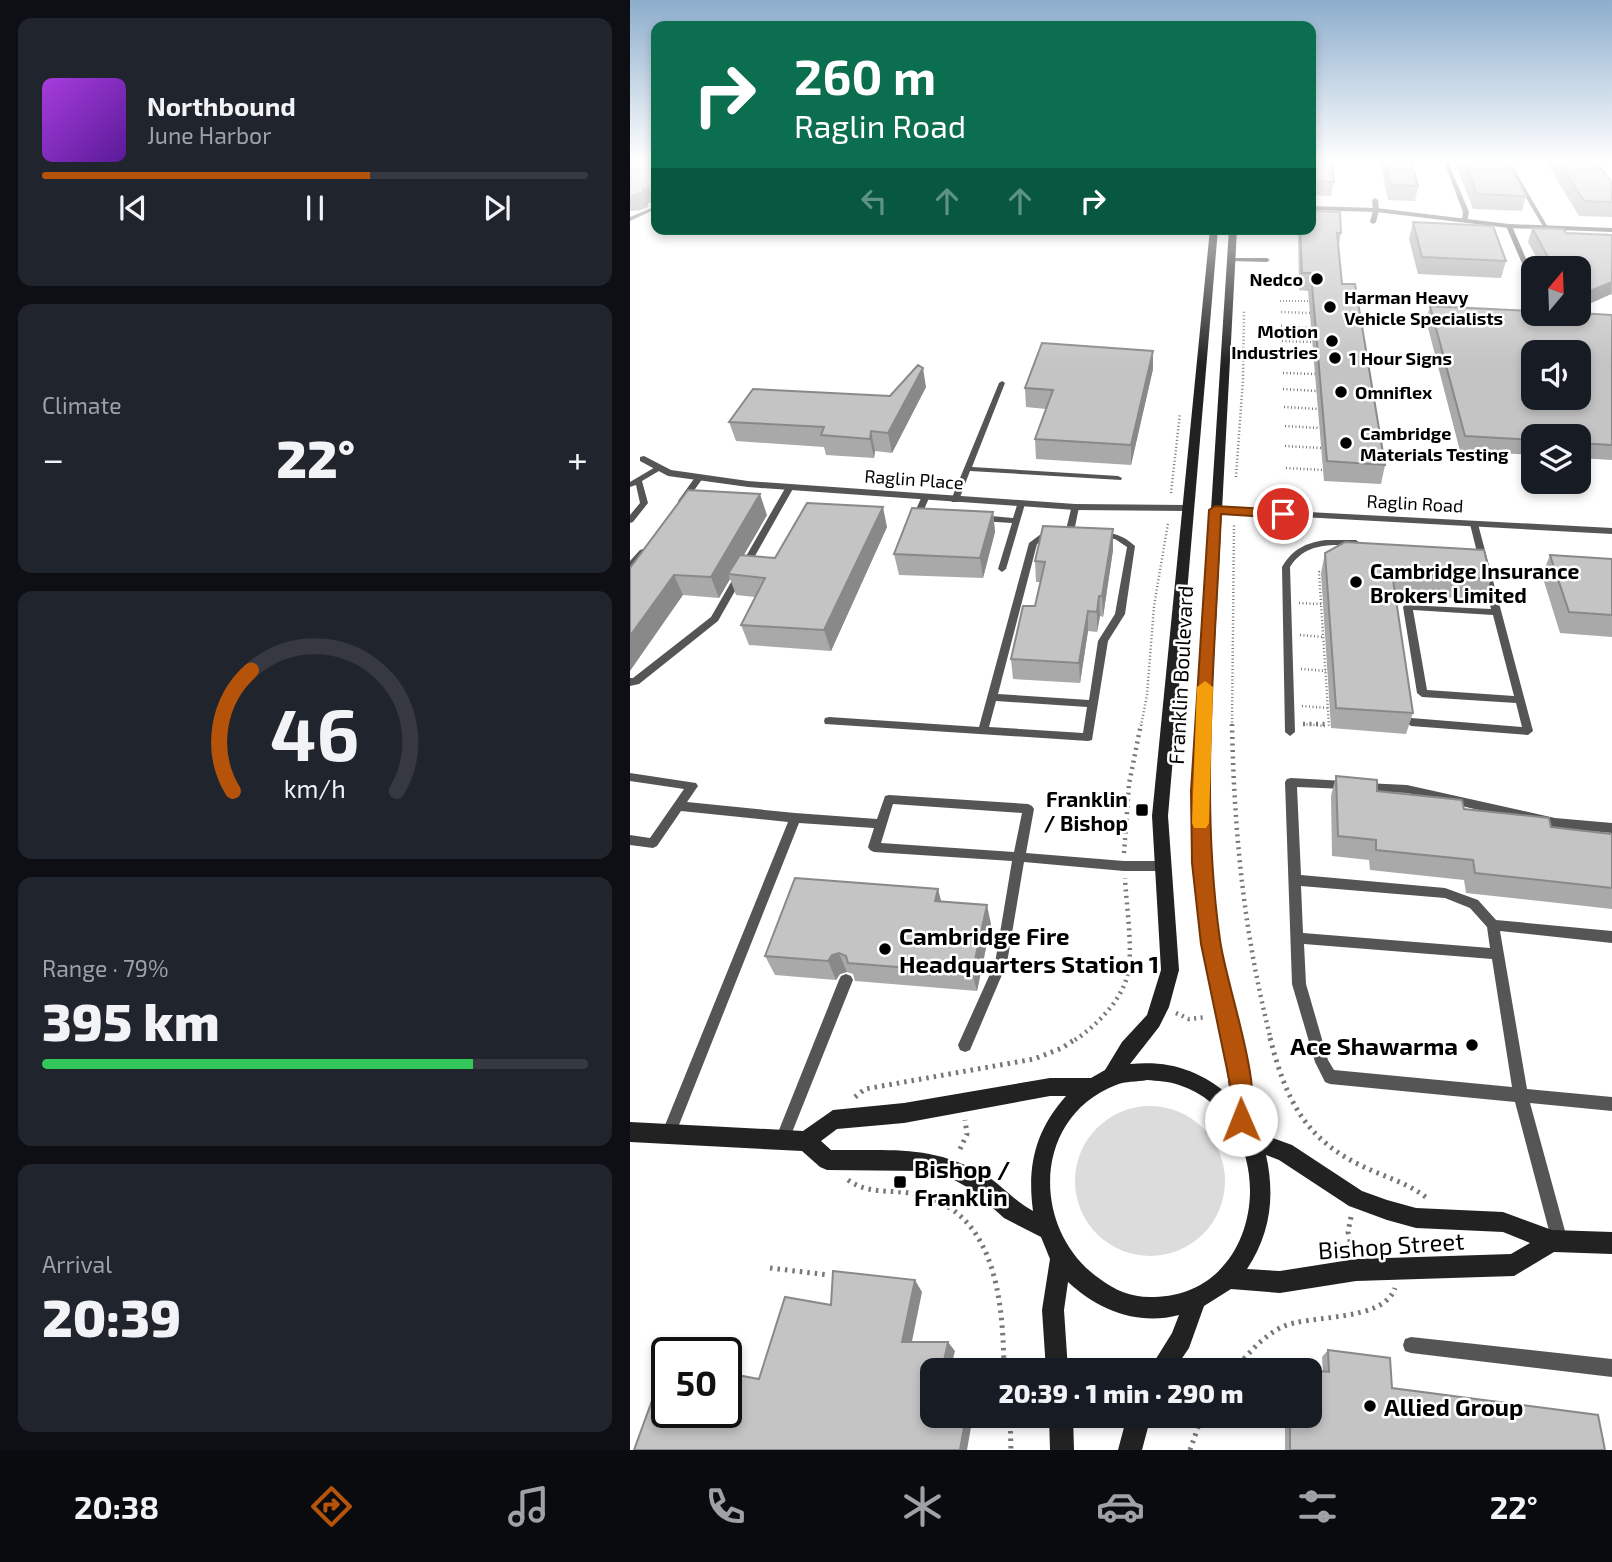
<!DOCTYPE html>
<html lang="en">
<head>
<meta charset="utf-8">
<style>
  :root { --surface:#171b24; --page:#20242c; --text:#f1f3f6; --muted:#9ea1a6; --line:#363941; --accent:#b45309 }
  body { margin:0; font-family:"Exo 2",sans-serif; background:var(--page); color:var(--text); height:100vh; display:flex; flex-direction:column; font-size:26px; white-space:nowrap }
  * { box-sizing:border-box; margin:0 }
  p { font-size:23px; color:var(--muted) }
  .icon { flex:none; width:38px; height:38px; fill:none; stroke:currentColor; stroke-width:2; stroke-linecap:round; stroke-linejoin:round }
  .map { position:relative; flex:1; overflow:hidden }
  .sheet { display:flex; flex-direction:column; gap:18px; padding:18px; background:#0d0f14; width:630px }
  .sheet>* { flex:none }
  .banner { position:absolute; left:21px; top:21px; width:665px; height:214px; border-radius:14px; box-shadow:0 4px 10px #0003; background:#0b6e4f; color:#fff; overflow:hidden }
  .needle { width:46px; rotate:19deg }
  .tools { position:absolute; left:891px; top:256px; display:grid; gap:14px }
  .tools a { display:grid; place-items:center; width:70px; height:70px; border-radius:14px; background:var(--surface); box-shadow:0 4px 10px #0003; font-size:35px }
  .speed { position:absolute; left:21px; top:1337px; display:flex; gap:14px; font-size:35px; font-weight:700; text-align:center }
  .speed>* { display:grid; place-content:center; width:91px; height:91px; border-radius:50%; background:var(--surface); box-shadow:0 4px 10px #0003; line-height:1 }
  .speed .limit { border:4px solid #111; border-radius:10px; background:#fff; color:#111 }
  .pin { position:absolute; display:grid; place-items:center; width:60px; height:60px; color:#fff; margin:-30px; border:4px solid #fff; border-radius:50%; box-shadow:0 2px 7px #0007 }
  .me { position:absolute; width:77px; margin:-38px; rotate:359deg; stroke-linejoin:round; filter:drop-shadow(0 0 5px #0008) }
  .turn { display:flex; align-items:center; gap:24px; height:147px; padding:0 28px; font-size:32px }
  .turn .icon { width:91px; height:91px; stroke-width:2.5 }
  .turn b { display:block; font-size:49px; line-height:60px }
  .lanes { display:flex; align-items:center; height:66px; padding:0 28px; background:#0003; justify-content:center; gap:35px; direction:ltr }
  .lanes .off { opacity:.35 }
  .big { font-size:52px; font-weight:800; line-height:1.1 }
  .sheet .tile { flex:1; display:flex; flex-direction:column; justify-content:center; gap:10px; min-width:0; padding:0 24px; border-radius:14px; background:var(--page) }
  .sheet .dial { align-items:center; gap:0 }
  .dial svg { height:182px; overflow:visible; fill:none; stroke:var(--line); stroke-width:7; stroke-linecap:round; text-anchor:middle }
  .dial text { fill:var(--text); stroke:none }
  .song { display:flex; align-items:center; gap:21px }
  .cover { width:84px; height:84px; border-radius:10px; background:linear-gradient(135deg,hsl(280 70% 55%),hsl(270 70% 35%)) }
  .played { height:7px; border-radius:4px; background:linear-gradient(90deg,var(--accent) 60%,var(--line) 60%) }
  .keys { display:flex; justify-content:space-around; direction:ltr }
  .heat { display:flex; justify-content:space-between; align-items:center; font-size:38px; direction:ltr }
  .charge { height:10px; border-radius:5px; background:linear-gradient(90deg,#34c759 79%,var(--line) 0) }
  .trip { position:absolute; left:290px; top:1358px; width:402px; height:70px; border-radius:14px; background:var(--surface); box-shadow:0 4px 10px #0003; font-weight:800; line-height:70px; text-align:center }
  .dock { display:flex; height:112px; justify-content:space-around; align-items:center; background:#090b0e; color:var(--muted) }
  .dock .icon { width:49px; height:49px }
  .dock .current { color:var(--accent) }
  .dock b { font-size:32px; color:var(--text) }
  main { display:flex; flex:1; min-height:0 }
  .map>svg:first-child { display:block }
  .green { fill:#dcdcdc }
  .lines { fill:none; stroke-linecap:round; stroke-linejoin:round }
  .path-far3 { stroke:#777; stroke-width:2; stroke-dasharray:1 2; stroke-linecap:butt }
  .path-far2 { stroke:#777; stroke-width:2.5; stroke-dasharray:1 2.5; stroke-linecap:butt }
  .path-far1 { stroke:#777; stroke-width:4.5; stroke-dasharray:2 4.5; stroke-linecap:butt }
  .path { stroke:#777; stroke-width:5; stroke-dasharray:2.5 5; stroke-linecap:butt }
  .lane { fill:#555; fill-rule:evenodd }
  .street { fill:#555; fill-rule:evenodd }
  .secondary { fill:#222; fill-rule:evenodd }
  .wall { fill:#a9a9a9 }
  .shaded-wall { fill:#898989 }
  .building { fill:#c4c4c4; stroke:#898989; stroke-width:2; fill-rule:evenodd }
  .route { fill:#b45309; stroke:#753606; stroke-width:2 }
  .slow { fill:#f59e0b }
  .poi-dot { fill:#000; stroke:#fff; stroke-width:2.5 }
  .labels { text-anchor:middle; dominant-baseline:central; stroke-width:5; stroke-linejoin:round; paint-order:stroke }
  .far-poi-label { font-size:18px; font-weight:bold; fill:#000; stroke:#fff; text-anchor:start }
  .far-street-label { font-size:18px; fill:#000; stroke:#fff }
  .poi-label { font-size:21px; font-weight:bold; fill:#000; stroke:#fff; text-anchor:start }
  .street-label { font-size:21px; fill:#000; stroke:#fff }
  .near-poi-label { font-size:24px; font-weight:bold; fill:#000; stroke:#fff; text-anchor:start }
  .near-street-label { font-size:24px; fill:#000; stroke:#fff }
</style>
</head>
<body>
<main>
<section class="sheet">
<div class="tile">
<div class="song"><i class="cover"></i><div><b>Northbound</b><p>June Harbor</p></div></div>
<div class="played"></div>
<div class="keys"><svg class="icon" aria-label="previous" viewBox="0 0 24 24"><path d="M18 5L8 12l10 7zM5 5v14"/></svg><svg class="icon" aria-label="pause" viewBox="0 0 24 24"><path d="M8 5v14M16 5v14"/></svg><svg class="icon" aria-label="next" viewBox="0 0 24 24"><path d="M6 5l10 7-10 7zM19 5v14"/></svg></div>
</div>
<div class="tile"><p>Climate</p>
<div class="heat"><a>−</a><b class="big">22°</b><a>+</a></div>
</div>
<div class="tile dial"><svg viewBox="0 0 100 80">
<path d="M14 69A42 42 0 1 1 86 69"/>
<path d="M14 69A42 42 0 0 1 22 16" stroke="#b45309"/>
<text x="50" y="56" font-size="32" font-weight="700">46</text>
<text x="50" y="72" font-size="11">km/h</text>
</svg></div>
<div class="tile"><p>Range · 79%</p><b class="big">395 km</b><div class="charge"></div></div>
<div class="tile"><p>Arrival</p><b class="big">20:39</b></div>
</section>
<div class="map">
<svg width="982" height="1450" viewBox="0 0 982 1450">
  <rect width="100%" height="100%" fill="#fff"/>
  <!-- green -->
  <path class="green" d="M445 1181a75 75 0 1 1 150 0a75 75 0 1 1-150 0Z"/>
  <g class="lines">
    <!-- path-far3 -->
    <path class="path-far3" d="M650 301H679"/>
    <!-- path-far2 -->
    <path class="path-far2" d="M651 312 680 313
      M651 326 681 328
      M652 341 682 342
      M652 356 684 358
      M653 373 685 374
      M653 389 686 391
      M654 407 688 409
      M655 426 690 428
      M655 446 691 448
      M656 468 693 470
      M606 477 613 379 614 310
      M541 493 550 413
      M693 570 689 572 699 726
      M669 603 691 604
      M670 635 693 637
      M671 669 696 671
      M672 706 698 708
      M673 724 695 726
      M511 726 517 695 524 606 538 523
      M602 726 604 525"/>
    <!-- path-far1 -->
    <path class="path-far1" d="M602 724C604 832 614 935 641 1040
      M673 724H699
      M494 853 499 784 511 724
      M546 1013 559 1019 577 1017
      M445 1040C466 1026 490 1002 497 977 504 954 496 903 495 878"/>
    <!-- path -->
    <path class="path" d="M640 1038C656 1099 674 1139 734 1167 755 1177 778 1183 797 1198
      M225 1097 235 1089 404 1059 432 1048 447 1038
      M330 1149 337 1134 335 1120
      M218 1180C239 1195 261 1189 285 1194 367 1210 373 1303 374 1370
      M721 1217 718 1232 722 1249
      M140 1268 199 1275
      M604 1370C618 1354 633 1336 652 1327 678 1314 753 1323 765 1288
      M380 1416 381 1450
      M560 1450 572 1416"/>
    <!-- lane -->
    <path class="lane" d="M814 162H818L839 212 837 222 832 221 833 212Z
      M875 162H880L919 229 914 228Z
      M745 198 748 200 749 210 746 222 743 224 740 222 743 210 742 200Z
      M26 206V209L0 221V217Z
      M879 224 882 226 903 275V284L900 282 876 226Z
      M601 258H637L640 260 637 262 599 261 598 260Z
      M372 381 375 383 342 467 488 476 492 478 491 480 340 471 329 500 328 502H322L321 500 369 383Z
      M27 466H30L34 468 12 481 18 503 3 522 0 523V515L10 503 6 485 0 487V482Z
      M66 476H69L73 478 55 503H49L48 501Z
      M157 485H163L164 487 88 621 9 684 0 686V678H3L81 617Z
      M292 496H295L299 498 293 512 299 515 295 517 285 516 284 514Z
      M388 502H391L395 504 376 569 372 572 368 569 382 523 350 521 346 518 350 515 383 518Z
      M442 505H445L449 507 444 532 447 534 446 536 439 537 435 534Z
      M844 521 848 524 903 731 898 735 781 726 776 722 781 718 892 727 886 703 792 697 787 693 773 607 775 605 861 609 840 524ZM783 610 863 615 884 696 797 690Z
      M423 530 427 533 426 535 420 536 407 544 368 694 459 700 468 641 485 614 497 547 485 539H470L466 536C480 529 494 536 505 546L495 614 478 641 462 740 458 741 195 724 194 721 195 718 199 717 349 727 399 543 415 531ZM366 701 457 707 453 733 359 727Z
      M696 540H726L730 543 726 546C701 544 675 543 660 567L665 732 660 736 655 732 652 567C663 549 675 543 696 540Z
      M13 549 17 552 3 568 0 569V561L10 550Z
      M0 773 66 783 68 786 57 802 165 813 247 819 255 796 259 795 398 804 402 806 404 809 396 853 494 861H532L536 862 538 866 536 870 532 871H494L394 862 377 963 340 1050 335 1052 330 1050 328 1045 365 963 382 861 244 852 240 850 238 847 244 828 169 823 45 1135 43 1140 38 1142 33 1140 31 1135 158 822 51 811 27 846 23 848 0 845V835L20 838 54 789 0 781ZM263 804 392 813 384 852 251 843Z
      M661 778 715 781 719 782 721 785 719 788 715 789 667 787 671 875 815 888 848 900 866 920 982 931V943L870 931 897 1089 982 1097V1111L900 1103 938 1242 936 1248 930 1250 924 1248 922 1242 885 1102 700 1084 695 1082 685 1062 662 984 655 782 657 779ZM671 886 815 898 840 908 857 927 860 948 673 933ZM674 944 862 959 882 1087 704 1070 698 1060 676 984Z
      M735 783 777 785 925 818 982 823V833L925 828 777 793 735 791 731 790 729 787 731 784Z
      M216 974 221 976 223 980 157 1145 152 1147 147 1145 145 1140 209 980 211 976Z
      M781 1337 982 1359V1377L781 1353 775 1351 773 1345 775 1339Z"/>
    <!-- street -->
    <path class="street" d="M681 206 746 208 879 224 982 228V232L879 228 746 212 681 210Z
      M14 456 41 470 118 481 445 504 557 505 563 508 557 511 445 510 118 487 38 476 10 461V457Z
      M585 507 982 528V534L581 512 579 510Z"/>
    <!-- secondary -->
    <path class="secondary" d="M580 229H588L538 816 549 970 539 1007 529 1027 500 1064C539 1060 570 1070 600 1096 595 1045 581 997 573 947 564 896 563 843 563 791L599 229H607L577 791 580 869 586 927 613 1054 621 1120 626 1132 662 1145 732 1191 757 1200 786 1208 873 1212 922 1230 982 1232V1254L924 1252 884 1276 726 1281 650 1293 601 1289 574 1306 559 1348 544 1370H519L542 1333 549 1315C508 1326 468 1310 438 1282L434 1310 438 1370H416L412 1310 420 1259 411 1237 374 1218 344 1191 319 1177 294 1171 197 1170 190 1167 172 1151 0 1142V1122L173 1131 203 1110 274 1103 420 1078H461L475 1070 492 1042 517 1015 531 970 522 816ZM517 1080C527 1081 539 1081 549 1085 654 1120 640 1295 524 1297 503 1298 486 1291 470 1279 401 1231 401 1118 486 1085 495 1081 507 1082 517 1080ZM420 1096H436C405 1131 397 1166 403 1211 384 1201 372 1185 355 1175 301 1144 260 1151 201 1150L191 1141 207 1129 274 1123ZM636 1155 649 1160 719 1206 757 1220 786 1228 873 1232 900 1243 881 1254 726 1259 650 1271 617 1269C641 1233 645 1195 636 1155Z
      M419 1416H443L444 1450H420Z
      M497 1416H521L512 1450H488Z"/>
  </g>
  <!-- wall -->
  <path class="wall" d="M681 162 704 182 701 196 681 195Z
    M750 162H781L788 186 785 201 758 200Z
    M825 162H879L896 196 892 211 843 209Z
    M916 162H966L982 183V217L949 216Z
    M783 222 876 261 871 278 788 274 779 239Z
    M902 228 936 233 982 235V295L981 294 948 309V268H912L898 242Z
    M668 229H681L711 233 708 250 712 284 755 465 751 484 694 481 678 291 669 290Z
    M800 306 982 315V460L948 458V436H903V455L830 451 796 320Z
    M523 369 501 465 406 459 405 439 416 409 396 407 395 388Z
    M296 387 262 453 245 451 244 458 196 455 194 447 106 441 99 422 260 396Z
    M363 512 365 532 353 578 269 575 264 554Z
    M137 515 114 555 145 558 257 527 201 651 119 645 111 625 125 597 106 595 100 579 89 598 53 595 0 568Z
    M483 550 473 617 470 616 467 632 458 631 450 683 383 679 381 659 405 606 411 582H406L405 561Z
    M695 553 861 579 854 600 765 594 783 713 776 734 701 728 691 573Z
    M920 555 982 559V637L930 633 912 575Z
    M706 776 747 791 921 827 982 834V909L836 893 834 880 740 870 739 860 702 856 701 796Z
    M311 902 361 924 347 991 225 981 223 974 217 972 210 974 206 980 145 975 135 956Z
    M698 1350 762 1388 975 1450H655V1416H681L693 1371 692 1357Z"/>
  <!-- shaded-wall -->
  <path class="shaded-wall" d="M26 187V202L18 203V207L11 210 0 211V196L13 189Z
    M982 282 981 294 948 309V300L950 296Z
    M523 351V369L501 465V445Z
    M293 368 296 387 262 453 258 433Z
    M241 431 245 451 244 458 240 439Z
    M130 494 137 515 102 575 98 574 100 579 89 598 81 577Z
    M253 507 257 527 201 651 194 630Z
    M363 512 365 532 353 578 350 558Z
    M483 529V550L473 617 472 596Z
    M44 575 53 595 0 671V636Z
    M469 596 470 616 467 632V612Z
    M458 611V631L450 683 449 663Z
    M308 889 313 908 305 901Z
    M357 905 361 924 347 991 342 973Z
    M209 953 217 972 210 974 206 980 198 961 202 955Z
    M285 1280 292 1292 280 1351 272 1342Z
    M318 1342 325 1351 320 1370H312Z
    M336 1416H343L337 1450H330Z"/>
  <!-- building -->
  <path class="building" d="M0 162H26V187L13 189V192L0 196Z
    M681 162H702L704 182 681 181Z
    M755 162H781L788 186 761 185Z
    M834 162H879L896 196 847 194Z
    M929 162H966L982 183V202L954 201Z
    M681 211 710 212 711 233H707L712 284H725L755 465 697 461 681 273H672L670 229H681Z
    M783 222 863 226 876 261 792 257Z
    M902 228 934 229 936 233 982 235V282L948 296V268H924Z
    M800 306 903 311V313H948L982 315V445L948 443V436H903V440L835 436ZM903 352H948V397H903Z
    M412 343 523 351 501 445 405 439 423 390 395 388Z
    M288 365 293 368 258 433 241 431 240 439 191 435 194 427 99 422 123 389 260 396Z
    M58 490 130 494 81 577 44 575 0 636V568Z
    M177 503 253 507 194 630 111 625 135 578 98 574 110 555 145 558Z
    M282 508 363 512 350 558 264 554Z
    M413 526 483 529 472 596H469L467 612 458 611 449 663 381 659 393 606H405L415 562 405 561Z
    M715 542 854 550 861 579 762 573 783 713 706 708 695 553Z
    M920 555 982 559V615L939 612Z
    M706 776 747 780V791L832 800 834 809 919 818 921 827 982 834V888L845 873 843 860 746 850V840L708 836Z
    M165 878 308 889 305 901 357 905 342 973 218 963 216 956 209 953 202 955 198 961 135 956Z
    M203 1271 285 1280 272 1342H318L312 1370H303V1416H336L330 1450H4L36 1362 37 1412H96V1373L129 1379 155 1297 201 1305Z
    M698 1350 760 1358 762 1388 968 1415 975 1450H660V1416H681V1370H679L699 1372Z"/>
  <!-- sky -->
  <linearGradient id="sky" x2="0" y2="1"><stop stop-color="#8cadcc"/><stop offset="0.44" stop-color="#fff"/><stop offset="1" stop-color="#fff" stop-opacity="0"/></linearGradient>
  <rect width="982" height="365" fill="url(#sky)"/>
  <!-- route -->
  <path class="route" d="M585 506 653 510 659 514 653 518 591 514C585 656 570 799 590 940 596 985 635 1089 619 1128L611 1131 603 1128 600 1120V1084L571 944 562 863 561 791 579 510Z"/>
  <!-- slow -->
  <path class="slow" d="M575 681 583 687 579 823 576 828H564L562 823 567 687Z"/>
  <!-- markers -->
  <g class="poi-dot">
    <circle cx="687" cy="279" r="7"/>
    <circle cx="700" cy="307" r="7"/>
    <circle cx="702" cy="341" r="7"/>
    <circle cx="705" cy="358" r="7"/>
    <circle cx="711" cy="392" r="7"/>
    <circle cx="716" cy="443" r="7"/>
    <circle cx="726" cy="582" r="7"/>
    <rect x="505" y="803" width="14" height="14" rx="3.5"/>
    <circle cx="255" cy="949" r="7"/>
    <circle cx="842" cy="1045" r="7"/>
    <rect x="263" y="1175" width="14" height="14" rx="3.5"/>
    <circle cx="740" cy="1406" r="7"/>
  </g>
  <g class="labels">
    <!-- far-poi labels -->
    <g class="far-poi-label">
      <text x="673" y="279" text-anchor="end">Nedco</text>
      <text x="714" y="297">Harman Heavy<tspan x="714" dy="21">Vehicle Specialists</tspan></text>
      <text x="688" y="331" text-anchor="end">Motion<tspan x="688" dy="21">Industries</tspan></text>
      <text x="719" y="358">1 Hour Signs</text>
      <text x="725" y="392">Omniflex</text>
      <text x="730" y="433">Cambridge<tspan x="730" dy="21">Materials Testing</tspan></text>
    </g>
    <!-- far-street labels -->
    <g class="far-street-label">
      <text transform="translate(284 479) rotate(4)">Raglin Place</text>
      <text transform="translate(785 503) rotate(3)">Raglin Road</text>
    </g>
    <!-- poi labels -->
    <g class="poi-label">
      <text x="740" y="570">Cambridge Insurance<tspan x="740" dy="24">Brokers Limited</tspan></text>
      <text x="498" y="798" text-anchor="end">Franklin<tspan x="498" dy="24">/ Bishop</tspan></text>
    </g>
    <!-- street labels -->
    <g class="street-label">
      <text transform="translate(550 675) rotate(-87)">Franklin Boulevard</text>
    </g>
    <!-- near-poi labels -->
    <g class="near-poi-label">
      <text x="269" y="935">Cambridge Fire<tspan x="269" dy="28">Headquarters Station 1</tspan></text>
      <text x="828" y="1045" text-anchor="end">Ace Shawarma</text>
      <text x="284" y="1168">Bishop /<tspan x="284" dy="28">Franklin</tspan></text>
      <text x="754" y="1406">Allied Group</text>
    </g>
    <!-- near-street labels -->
    <g class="near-street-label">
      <text transform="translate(761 1245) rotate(-4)">Bishop Street</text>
    </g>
  </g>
</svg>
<div class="tools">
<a><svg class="needle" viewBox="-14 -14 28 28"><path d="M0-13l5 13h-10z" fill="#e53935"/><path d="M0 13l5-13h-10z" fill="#9ea1a6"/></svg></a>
<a><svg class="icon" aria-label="sound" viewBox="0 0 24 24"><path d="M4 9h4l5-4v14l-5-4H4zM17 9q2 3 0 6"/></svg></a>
<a><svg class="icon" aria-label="layers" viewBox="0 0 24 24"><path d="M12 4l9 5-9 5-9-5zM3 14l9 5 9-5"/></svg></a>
</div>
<div class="speed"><div class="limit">50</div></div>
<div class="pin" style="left:653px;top:514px;background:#d93025"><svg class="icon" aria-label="arrive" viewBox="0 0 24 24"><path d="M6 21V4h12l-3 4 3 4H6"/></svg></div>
<svg class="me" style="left:611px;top:1120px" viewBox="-20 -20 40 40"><circle r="19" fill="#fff"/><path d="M0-13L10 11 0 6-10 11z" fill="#b45309"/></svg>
<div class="trip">20:39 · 1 min · 290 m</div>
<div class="banner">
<div class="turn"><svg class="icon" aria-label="right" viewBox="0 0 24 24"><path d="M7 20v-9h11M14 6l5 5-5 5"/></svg><div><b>260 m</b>Raglin Road</div></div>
<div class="lanes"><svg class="icon off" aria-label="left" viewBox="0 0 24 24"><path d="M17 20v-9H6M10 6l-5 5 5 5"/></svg><svg class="icon off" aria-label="ahead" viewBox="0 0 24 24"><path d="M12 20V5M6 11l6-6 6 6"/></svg><svg class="icon off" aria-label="ahead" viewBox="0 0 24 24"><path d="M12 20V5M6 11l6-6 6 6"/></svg><svg class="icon" aria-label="right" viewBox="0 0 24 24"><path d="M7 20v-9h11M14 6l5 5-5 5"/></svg></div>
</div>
</div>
</main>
<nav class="dock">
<b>20:38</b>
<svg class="icon current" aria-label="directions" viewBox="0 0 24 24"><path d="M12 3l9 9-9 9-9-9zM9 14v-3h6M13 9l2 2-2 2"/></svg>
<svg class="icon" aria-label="music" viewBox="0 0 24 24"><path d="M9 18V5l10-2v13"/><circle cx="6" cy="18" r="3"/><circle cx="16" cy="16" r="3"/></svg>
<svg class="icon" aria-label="phone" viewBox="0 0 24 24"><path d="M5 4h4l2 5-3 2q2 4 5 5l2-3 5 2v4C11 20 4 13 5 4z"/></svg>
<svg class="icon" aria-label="climate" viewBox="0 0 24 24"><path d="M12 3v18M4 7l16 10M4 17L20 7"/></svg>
<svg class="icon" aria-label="car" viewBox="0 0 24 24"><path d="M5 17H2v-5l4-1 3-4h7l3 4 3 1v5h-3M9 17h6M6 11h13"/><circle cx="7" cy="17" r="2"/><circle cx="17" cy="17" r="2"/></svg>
<svg class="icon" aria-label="filters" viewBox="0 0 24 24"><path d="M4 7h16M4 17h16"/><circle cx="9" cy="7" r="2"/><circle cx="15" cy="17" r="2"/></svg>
<b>22°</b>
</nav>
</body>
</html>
